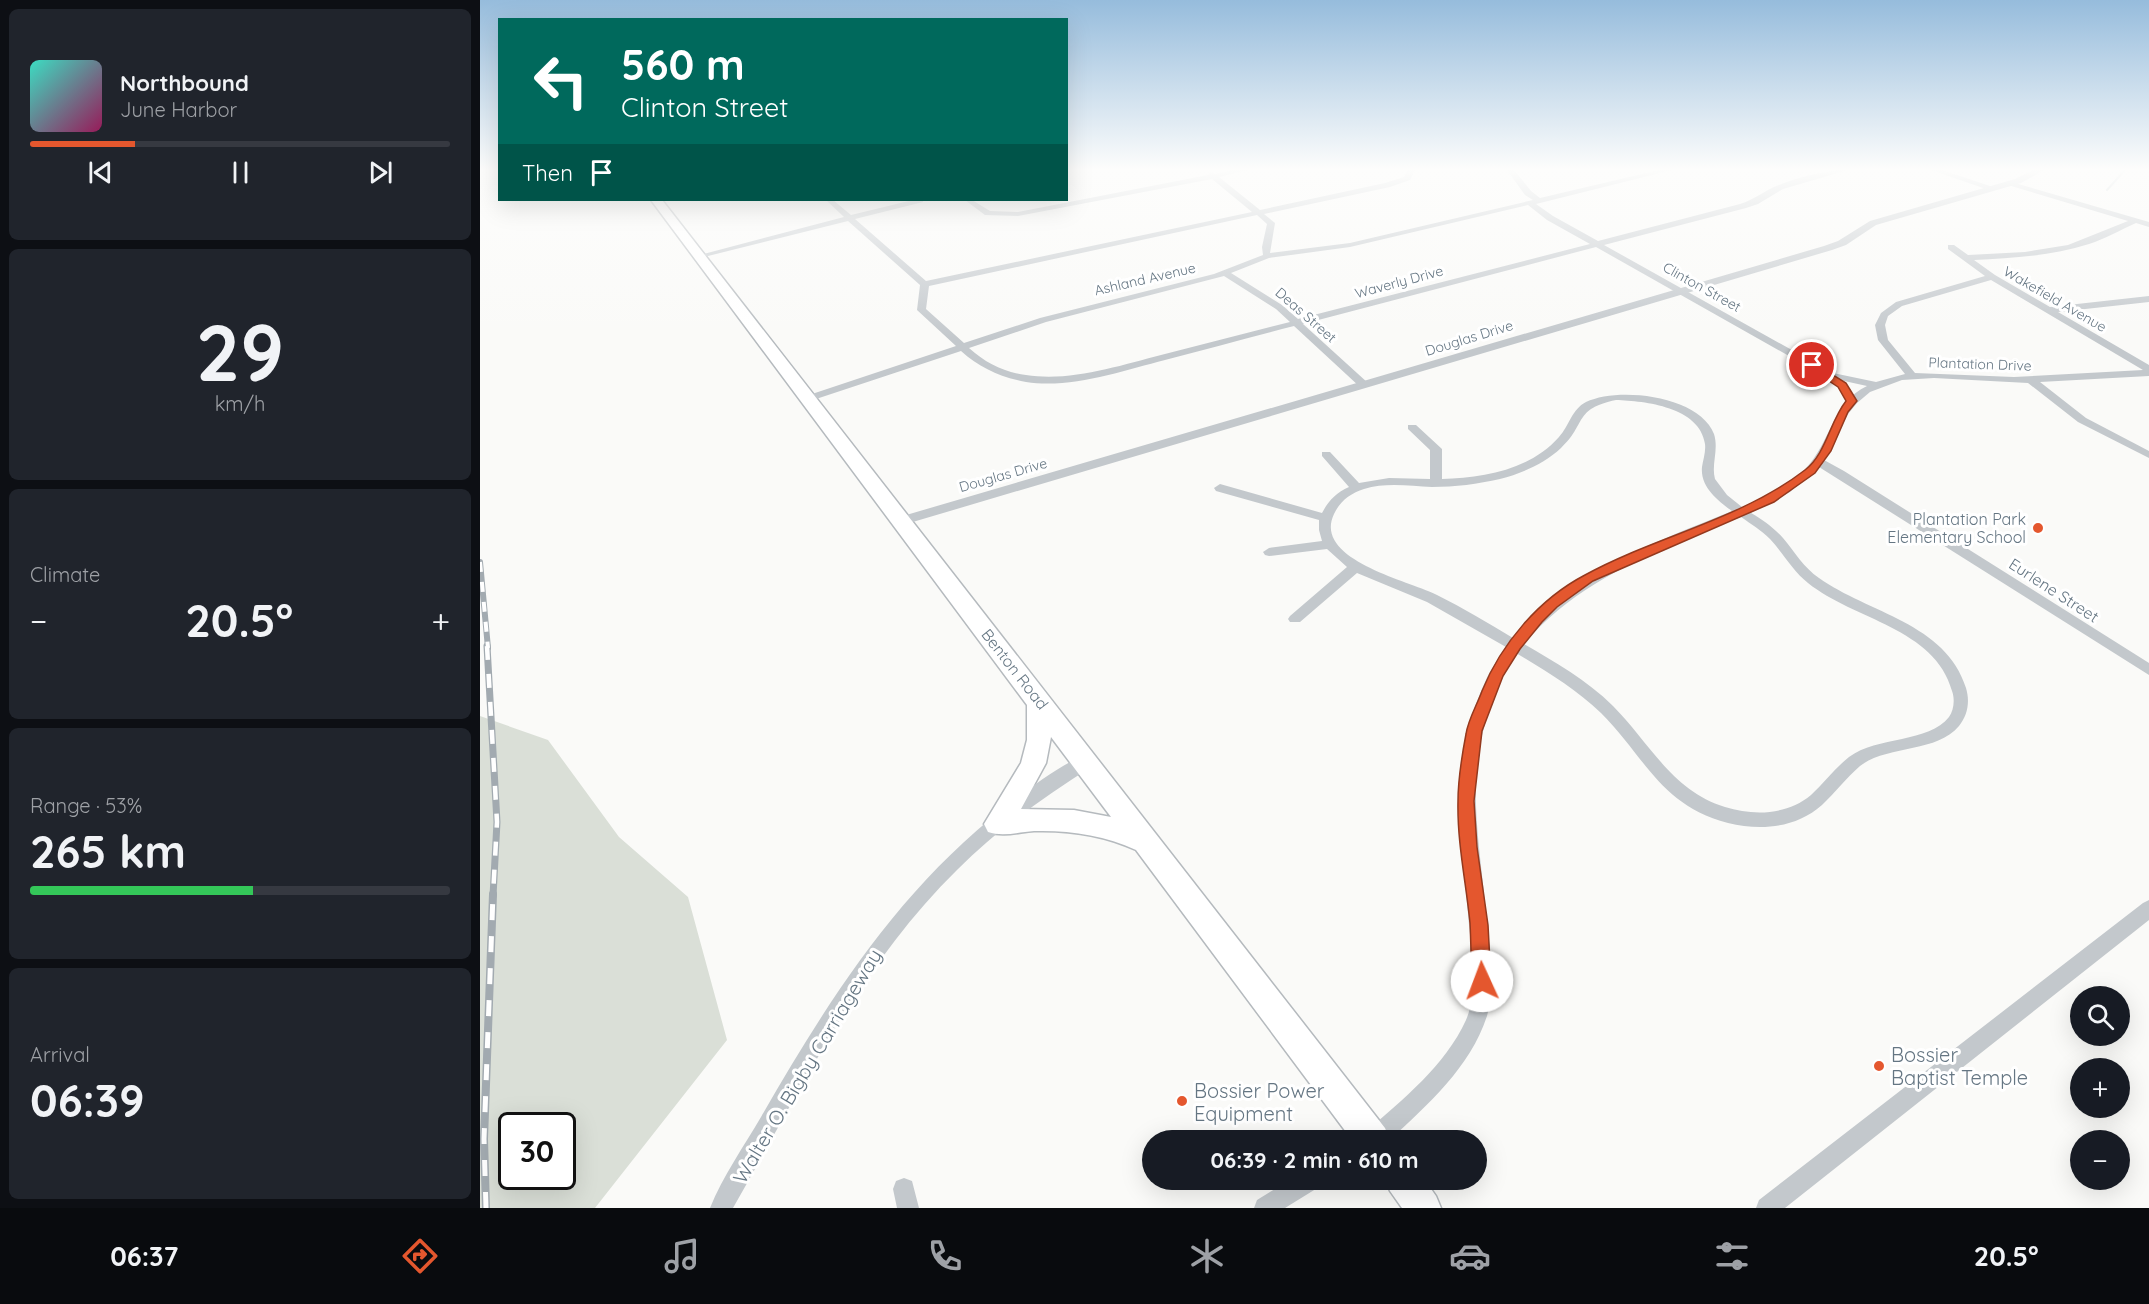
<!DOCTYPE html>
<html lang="en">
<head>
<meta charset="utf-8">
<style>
  :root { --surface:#171b24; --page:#20242c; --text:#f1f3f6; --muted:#9ea1a6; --line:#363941; --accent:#e4572e }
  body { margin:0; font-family:Quicksand,sans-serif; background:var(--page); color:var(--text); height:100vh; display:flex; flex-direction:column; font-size:22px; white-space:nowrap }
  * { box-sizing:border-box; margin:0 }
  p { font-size:20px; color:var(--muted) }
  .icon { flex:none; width:33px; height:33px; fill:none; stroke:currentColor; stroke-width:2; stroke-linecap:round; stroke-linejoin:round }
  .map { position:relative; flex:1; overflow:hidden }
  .side { display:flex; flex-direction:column; gap:9px; padding:9px; background:#0d0f14; width:480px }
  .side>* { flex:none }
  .hud { position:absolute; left:18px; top:18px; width:570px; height:183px; border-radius:0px; box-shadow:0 6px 24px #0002; background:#00695c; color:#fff; overflow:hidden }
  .tools { position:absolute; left:1590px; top:986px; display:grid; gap:12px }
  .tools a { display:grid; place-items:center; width:60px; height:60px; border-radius:50%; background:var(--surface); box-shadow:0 6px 24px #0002; font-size:30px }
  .speed { position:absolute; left:18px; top:1112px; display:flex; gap:12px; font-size:30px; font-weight:700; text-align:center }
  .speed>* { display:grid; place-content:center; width:78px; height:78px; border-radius:50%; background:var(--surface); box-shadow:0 6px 24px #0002; line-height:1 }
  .speed .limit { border:3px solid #111; border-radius:9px; background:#fff; color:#111 }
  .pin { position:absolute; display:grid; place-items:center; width:51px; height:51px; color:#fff; margin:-26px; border:3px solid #fff; border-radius:50%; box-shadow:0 2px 6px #0007 }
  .me { position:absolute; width:66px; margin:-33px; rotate:358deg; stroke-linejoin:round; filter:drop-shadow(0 0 4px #0008) }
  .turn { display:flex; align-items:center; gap:21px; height:126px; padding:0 24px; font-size:27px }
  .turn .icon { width:78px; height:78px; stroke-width:2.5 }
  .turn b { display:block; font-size:42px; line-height:51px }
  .then { display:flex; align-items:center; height:57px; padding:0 24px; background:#0003; gap:12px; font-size:22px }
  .big { font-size:45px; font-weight:700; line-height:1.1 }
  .side .widget { flex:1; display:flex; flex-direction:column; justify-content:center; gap:9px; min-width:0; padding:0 21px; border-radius:9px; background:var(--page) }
  .side .dial { align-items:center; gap:0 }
  .dial b { font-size:78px; line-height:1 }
  .song { display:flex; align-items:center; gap:18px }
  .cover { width:72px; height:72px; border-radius:9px; background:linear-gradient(135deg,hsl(170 70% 55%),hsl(330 70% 35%)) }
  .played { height:6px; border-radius:3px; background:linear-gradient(90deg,var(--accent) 25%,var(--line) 25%) }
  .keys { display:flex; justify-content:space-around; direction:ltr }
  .heat { display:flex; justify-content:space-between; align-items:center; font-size:33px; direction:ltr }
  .charge { height:9px; border-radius:4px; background:linear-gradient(90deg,#34c759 53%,var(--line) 0) }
  .trip { position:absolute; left:662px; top:1130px; width:345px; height:60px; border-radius:30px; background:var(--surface); box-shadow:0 6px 24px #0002; font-weight:700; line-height:60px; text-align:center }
  .tabs { display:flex; height:96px; justify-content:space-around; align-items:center; background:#090b0e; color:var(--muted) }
  .tabs .icon { width:42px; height:42px }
  .tabs .selected { color:var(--accent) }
  .tabs b { font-size:27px; color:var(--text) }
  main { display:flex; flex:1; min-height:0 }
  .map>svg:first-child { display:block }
  .green { fill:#dadfd7; fill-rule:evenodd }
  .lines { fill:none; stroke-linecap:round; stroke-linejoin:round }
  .stream { stroke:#bbc7cb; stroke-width:2 }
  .primary-casing { stroke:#b5babe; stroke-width:3 }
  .minor { fill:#c3c8cc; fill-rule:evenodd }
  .tertiary { fill:#c3c8cc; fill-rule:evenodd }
  .primary { fill:#fff; fill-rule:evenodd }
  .rail-far2-casing { stroke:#a2aab0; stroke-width:6 }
  .rail-far1-casing { stroke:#a2aab0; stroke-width:7 }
  .rail-casing { stroke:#a2aab0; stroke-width:8 }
  .rail-far2 { stroke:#fff; stroke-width:4; stroke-dasharray:10; stroke-linecap:butt }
  .rail-far1 { stroke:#fff; stroke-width:4.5; stroke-dasharray:14; stroke-linecap:butt }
  .rail { stroke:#fff; stroke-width:5; stroke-dasharray:16; stroke-linecap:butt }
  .route { fill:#e4572e; stroke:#94391e; stroke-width:1.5 }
  .poi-dot { fill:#e4572e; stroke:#fff; stroke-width:2 }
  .labels { text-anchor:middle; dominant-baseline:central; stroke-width:6; stroke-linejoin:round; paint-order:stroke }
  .far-street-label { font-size:14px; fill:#657683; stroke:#fff }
  .poi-label { font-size:16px; fill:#657683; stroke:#fff; text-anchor:end }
  .street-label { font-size:16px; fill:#657683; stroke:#fff }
  .near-poi-label { font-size:20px; fill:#657683; stroke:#fff; text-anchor:start }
  .near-street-label { font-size:20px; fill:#657683; stroke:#fff }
</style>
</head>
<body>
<main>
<section class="side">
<div class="widget">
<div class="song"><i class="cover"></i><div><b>Northbound</b><p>June Harbor</p></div></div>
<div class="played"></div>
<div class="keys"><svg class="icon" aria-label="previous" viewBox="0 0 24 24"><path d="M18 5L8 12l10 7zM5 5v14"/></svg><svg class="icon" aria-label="pause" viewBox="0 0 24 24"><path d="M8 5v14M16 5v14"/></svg><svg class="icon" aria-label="next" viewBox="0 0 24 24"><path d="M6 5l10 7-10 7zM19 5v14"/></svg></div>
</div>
<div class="widget dial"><b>29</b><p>km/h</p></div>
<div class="widget"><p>Climate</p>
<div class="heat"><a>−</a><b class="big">20.5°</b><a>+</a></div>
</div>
<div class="widget"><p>Range · 53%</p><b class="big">265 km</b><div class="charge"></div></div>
<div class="widget"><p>Arrival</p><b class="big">06:39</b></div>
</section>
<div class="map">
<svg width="1669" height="1208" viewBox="0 0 1669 1208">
  <rect width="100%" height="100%" fill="#fafaf8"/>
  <!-- green -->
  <path class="green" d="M0 716 68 740 139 837 208 897 247 1040 115 1208H0ZM32 1125H82V1176H32Z"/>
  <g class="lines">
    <!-- stream -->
    <path class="stream" d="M1627 190 1645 170"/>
    <defs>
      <path id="primary" d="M171 200H182L905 1128 910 1140H872L656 850C624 835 589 830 554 831 539 832 523 837 508 832L504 824 541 763 547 740V705ZM571 737 631 817 594 810 541 809 566 763Z
        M905 1179H944L956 1196 961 1208H922L910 1191Z"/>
    </defs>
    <!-- primary casing -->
    <use href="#primary" class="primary-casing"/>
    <!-- minor -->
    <path class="minor" d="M752 170H768L739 177 780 210 905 183 924 177 928 170H935L930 180 910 187 784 214 795 223 790 253 870 243 1053 200 1045 195 1027 170H1034L1051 191 1060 198 1179 170H1192L1056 204 1073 216 1118 241 1260 204C1274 200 1285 190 1299 185 1319 177 1346 170 1368 170L1303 189 1278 204 1266 208 1124 245 1353 373 1396 382 1425 374 1398 340 1395 325 1401 313 1416 302 1505 276 1468 249V245H1474L1488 255 1545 252 1588 245 1648 221 1528 185V181L1669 222V227L1656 223C1640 230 1625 239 1609 244 1572 256 1533 258 1494 260L1515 275 1570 307 1669 296V302L1578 312 1669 365V376L1560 382 1606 418 1669 451V458L1598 422 1548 383 1454 378 1422 380 1390 392 1377 403 1368 414 1344 460 1364 471 1669 663V675L1339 467 1310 492 1271 513C1283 520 1293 527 1303 538 1314 551 1324 568 1339 578 1388 613 1466 623 1486 688 1490 701 1488 715 1479 726 1457 753 1407 745 1380 766 1366 778 1355 793 1342 805 1316 828 1281 831 1248 823 1180 805 1166 758 1121 713 1096 689 1066 671 1036 653 978 753 997 814 1007 922 1010 952 1016 986 1007 1016 990 1068 948 1104 910 1140H883L886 1132C923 1099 965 1066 986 1020 998 992 992 955 989 925 982 837 966 767 1005 682 1010 670 1019 658 1026 647L947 602 877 573 820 622H810L808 619 810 616 867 567 847 549 789 556 785 555 783 552 789 548 842 541 839 530V520L736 491 734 488 740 484 842 513C849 500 856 493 869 487L842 456V452H850L879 483 909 478 950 479V450L928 429V425H936L962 449V479C1003 478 1050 470 1079 437 1089 426 1092 409 1106 402 1139 386 1220 396 1234 434 1239 450 1231 464 1235 479L1247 495 1262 507C1285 497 1309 486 1326 468 1350 443 1353 402 1387 386L1346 377 1116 247 823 324 888 383 889 385 884 388 880 387 814 326C771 337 728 349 685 360 642 371 591 389 546 382 520 377 500 368 481 351L327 402 322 399 323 397 476 346 437 310 440 285 368 221 220 258 216 256 364 217 346 200H353L371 215 433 200H443V202L375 219 446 281 772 212 732 179 538 216 505 215 485 200H492L510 211 538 212 728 175 731 172 735 174ZM1048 205 1067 220 1110 244 818 319 802 305 751 273 789 258 870 247ZM777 215 787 224 782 247 783 255 734 274 560 318 484 343 446 309 449 286ZM744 276 796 309 810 322C767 333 724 344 681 355 638 366 590 382 546 375 523 372 506 363 489 348L566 322ZM1511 280 1663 370 1534 377 1435 373 1408 340 1405 325 1408 316 1422 306ZM1136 400C1165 401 1220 407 1225 444 1226 452 1223 460 1222 467 1220 487 1238 501 1252 511 1172 544 1091 571 1033 638 1008 623 983 608 957 595 930 581 832 560 854 514 860 501 871 493 884 489 906 482 930 486 952 487 975 487 998 484 1020 479 1042 473 1064 464 1081 448 1107 424 1093 409 1136 400ZM1261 517C1271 524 1281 530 1290 539 1303 553 1313 571 1328 583 1374 620 1455 628 1472 691 1475 699 1474 710 1469 717 1449 743 1397 736 1369 757 1355 768 1344 783 1331 795 1307 815 1274 816 1245 807 1192 791 1169 742 1133 706 1107 680 1075 662 1044 644 1086 594 1141 567 1201 541 1221 533 1241 524 1261 517Z
      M1451 170H1462L1516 188 1509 190Z
      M605 755 611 757 613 762 611 767C562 799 519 828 477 870 380 965 320 1091 253 1208H230C243 1176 264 1146 281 1117 349 999 417 892 525 807 544 792 583 763 605 755Z
      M1669 900V920L1305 1208H1276L1279 1200 1663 903Z
      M424 1178 432 1181 439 1208H417L413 1189 416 1181Z
      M811 1179H842L839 1187 805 1208H774L777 1200Z"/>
    <!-- tertiary -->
    <path class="tertiary" d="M1553 170H1564L1541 183 1396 225 1366 245 1352 250 426 524H416L414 521 416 518 1344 246 1358 241 1390 221 1535 179Z"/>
    <!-- primary -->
    <use href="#primary" class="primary"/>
    <defs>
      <path id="rail-far2" d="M0 562 8 648"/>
      <path id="rail-far1" d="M7 646 17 822 13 896"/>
      <path id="rail" d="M6 1208 4 1139 13 894"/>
    </defs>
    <!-- rail-far2 casing -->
    <use href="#rail-far2" class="rail-far2-casing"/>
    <!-- rail-far1 casing -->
    <use href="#rail-far1" class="rail-far1-casing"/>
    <!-- rail casing -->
    <use href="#rail" class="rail-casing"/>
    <!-- rail-far2 -->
    <use href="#rail-far2" class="rail-far2"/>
    <!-- rail-far1 -->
    <use href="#rail-far1" class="rail-far1"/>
    <!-- rail -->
    <use href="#rail" class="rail"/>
  </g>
  <!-- sky -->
  <linearGradient id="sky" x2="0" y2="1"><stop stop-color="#96bcdc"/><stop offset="0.5" stop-color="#fdfdfc"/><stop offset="1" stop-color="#fdfdfc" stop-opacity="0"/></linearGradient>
  <rect width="1669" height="339" fill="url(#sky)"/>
  <!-- route -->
  <path class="route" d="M1332 362 1366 383 1377 401 1368 412 1351 451 1335 473 1294 502 1113 581 1077 607 1062 622 1040 649 1023 676 1002 731 994 801 997 847 1008 925 1011 981 1008 988 1002 991 995 988 992 981C991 962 991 942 990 923 986 882 977 842 978 801 978 779 982 755 986 734 988 720 997 705 1002 691 1021 644 1059 599 1105 575 1176 536 1260 520 1325 470 1346 454 1350 421 1366 401L1358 387 1328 367V363Z"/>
  <!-- markers -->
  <g class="poi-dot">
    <circle cx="1558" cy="528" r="6"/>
    <circle cx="1399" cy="1066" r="6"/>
    <circle cx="702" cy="1101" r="6"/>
  </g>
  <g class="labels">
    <!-- far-street labels -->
    <g class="far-street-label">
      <text transform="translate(665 279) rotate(-13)">Ashland Avenue</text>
      <text transform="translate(919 282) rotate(-15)">Waverly Drive</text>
      <text transform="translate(1222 287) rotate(29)">Clinton Street</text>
      <text transform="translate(1575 299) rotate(30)">Wakefield Avenue</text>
      <text transform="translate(826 315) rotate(41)">Deas Street</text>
      <text transform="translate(989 338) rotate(-17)">Douglas Drive</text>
      <text transform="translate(1500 364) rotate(2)">Plantation Drive</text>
      <text transform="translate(523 475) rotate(-16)">Douglas Drive</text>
    </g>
    <!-- poi labels -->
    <g class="poi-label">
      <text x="1546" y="519">Plantation Park<tspan x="1546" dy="18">Elementary School</tspan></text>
    </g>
    <!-- street labels -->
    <g class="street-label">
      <text transform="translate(1574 590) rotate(33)">Eurlene Street</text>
      <text transform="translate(535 669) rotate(52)">Benton Road</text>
    </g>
    <!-- near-poi labels -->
    <g class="near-poi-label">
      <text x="1411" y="1054">Bossier<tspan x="1411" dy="23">Baptist Temple</tspan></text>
      <text x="714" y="1090">Bossier Power<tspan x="714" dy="23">Equipment</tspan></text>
    </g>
    <!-- near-street labels -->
    <g class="near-street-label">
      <text transform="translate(327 1066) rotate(-59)">Walter O. Bigby Carriageway</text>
    </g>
  </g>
</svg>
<div class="tools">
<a><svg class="icon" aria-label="search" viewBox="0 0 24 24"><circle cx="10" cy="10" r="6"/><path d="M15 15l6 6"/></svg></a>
<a>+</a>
<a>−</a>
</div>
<div class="speed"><div class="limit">30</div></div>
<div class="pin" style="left:1332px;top:365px;background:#d93025"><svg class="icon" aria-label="arrive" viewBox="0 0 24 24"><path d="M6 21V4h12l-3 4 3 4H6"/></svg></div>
<svg class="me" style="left:1002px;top:981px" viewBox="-20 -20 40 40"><circle r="19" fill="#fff"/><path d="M0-13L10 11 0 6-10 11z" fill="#e4572e"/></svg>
<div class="trip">06:39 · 2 min · 610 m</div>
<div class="hud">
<div class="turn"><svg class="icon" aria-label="left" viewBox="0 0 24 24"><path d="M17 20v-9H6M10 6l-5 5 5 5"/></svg><div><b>560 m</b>Clinton Street</div></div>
<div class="then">Then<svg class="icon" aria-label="arrive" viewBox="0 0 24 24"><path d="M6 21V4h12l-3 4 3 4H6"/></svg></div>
</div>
</div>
</main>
<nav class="tabs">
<b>06:37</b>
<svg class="icon selected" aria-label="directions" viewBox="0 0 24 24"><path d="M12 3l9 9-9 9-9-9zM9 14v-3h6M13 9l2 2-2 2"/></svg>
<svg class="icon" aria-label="music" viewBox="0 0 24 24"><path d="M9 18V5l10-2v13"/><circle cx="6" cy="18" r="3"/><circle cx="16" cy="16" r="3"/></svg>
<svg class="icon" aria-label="phone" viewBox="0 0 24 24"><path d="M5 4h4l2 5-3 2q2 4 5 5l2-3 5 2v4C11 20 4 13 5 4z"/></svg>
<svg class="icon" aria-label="climate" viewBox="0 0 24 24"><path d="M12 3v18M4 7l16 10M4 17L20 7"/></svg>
<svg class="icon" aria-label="car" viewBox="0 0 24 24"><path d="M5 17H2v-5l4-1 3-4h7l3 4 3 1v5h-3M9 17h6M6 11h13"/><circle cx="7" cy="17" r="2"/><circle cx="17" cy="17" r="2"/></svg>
<svg class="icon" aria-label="filters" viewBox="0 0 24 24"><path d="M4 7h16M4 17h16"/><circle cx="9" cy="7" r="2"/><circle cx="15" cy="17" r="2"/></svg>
<b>20.5°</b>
</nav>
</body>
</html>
